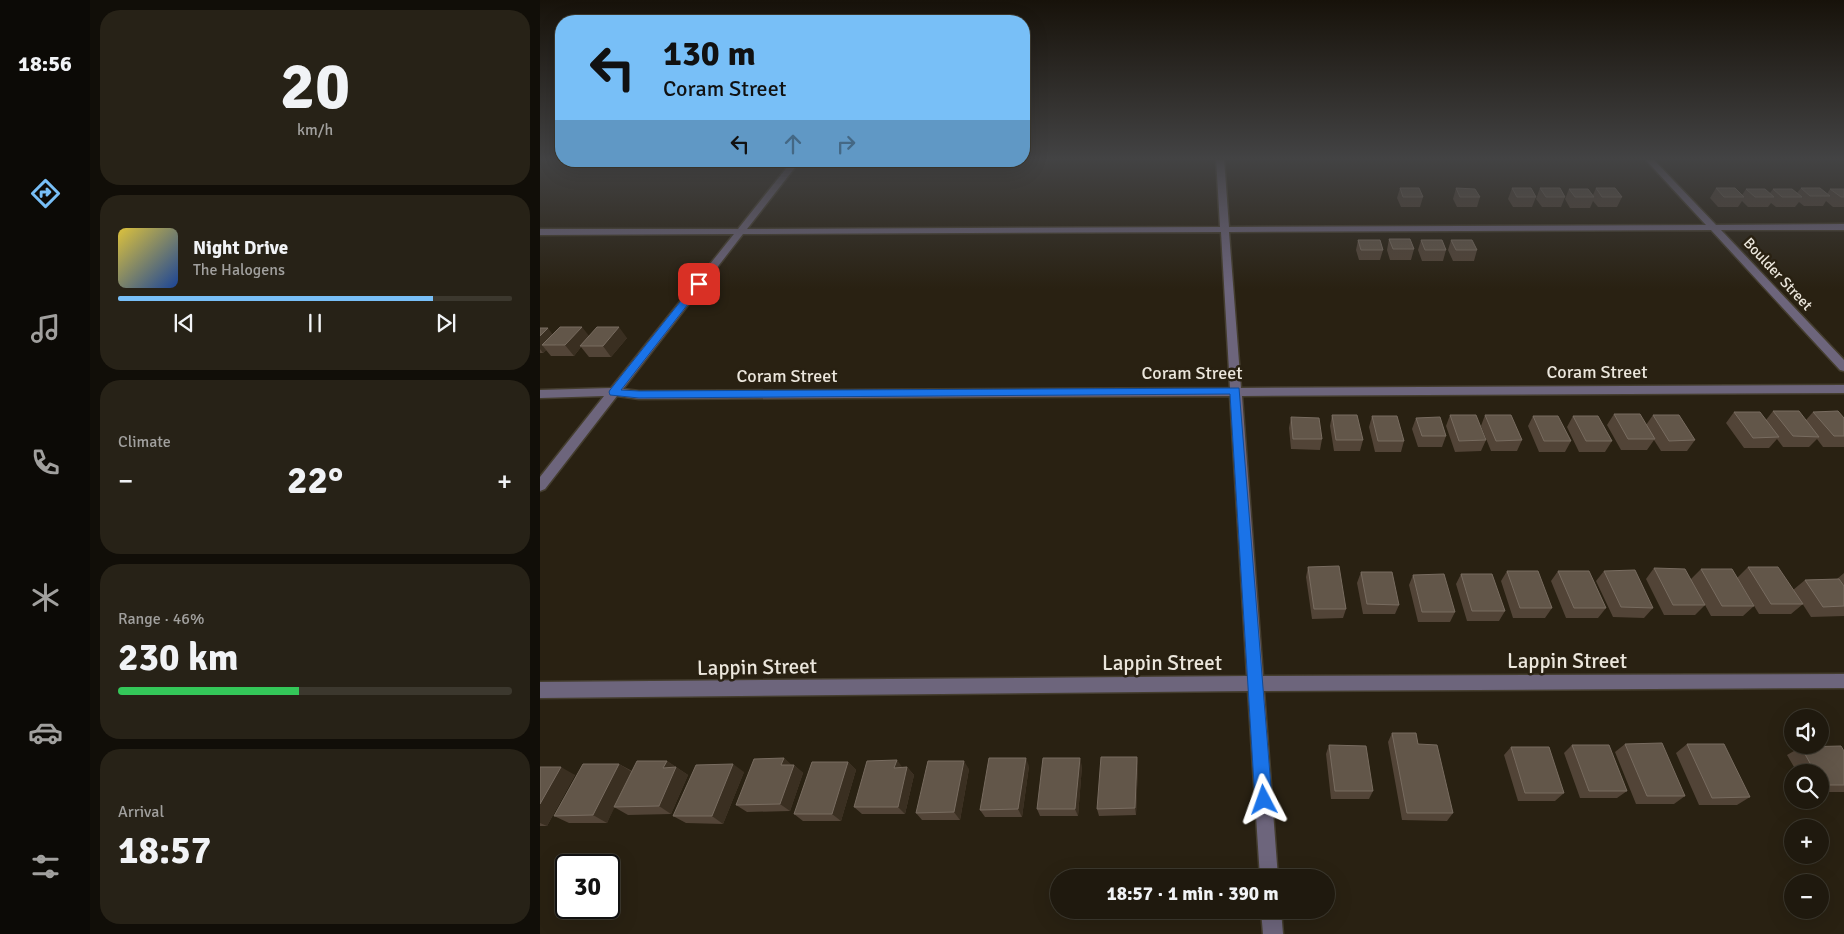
<!DOCTYPE html>
<html lang="en">
<head>
<meta charset="utf-8">
<style>
  :root { --surface:#1f190e; --page:#272217; --text:#f1f3f6; --muted:#a1a09e; --line:#3c382e; --accent:#78bff7 }
  body { margin:0; font-family:Signika,sans-serif; background:var(--page); color:var(--text); height:100vh; display:flex; flex-direction:column; font-size:19px; white-space:nowrap }
  * { box-sizing:border-box; margin:0 }
  p { font-size:16px; color:var(--muted) }
  .icon { flex:none; width:28px; height:28px; fill:none; stroke:currentColor; stroke-width:2; stroke-linecap:round; stroke-linejoin:round }
  .map { position:relative; flex:1; overflow:hidden }
  .side { display:flex; flex-direction:column; gap:10px; padding:10px; background:#110e08; width:450px }
  .side>* { flex:none }
  .top-card { position:absolute; left:15px; top:15px; width:475px; height:152px; border-radius:20px; box-shadow:0 5px 20px #0002,0 0 0 1px var(--line); background:#78bff7; color:#111; overflow:hidden }
  .buttons { position:absolute; left:1244px; top:709px; display:grid; gap:10px }
  .buttons a { display:grid; place-items:center; width:45px; height:45px; border-radius:50%; background:var(--surface); box-shadow:0 5px 20px #0002,0 0 0 1px var(--line); font-size:25px }
  .speed { position:absolute; left:15px; top:854px; display:flex; gap:10px; font-size:25px; font-weight:700; text-align:center }
  .speed>* { display:grid; place-content:center; width:65px; height:65px; border-radius:50%; background:var(--surface); box-shadow:0 5px 20px #0002,0 0 0 1px var(--line); line-height:1 }
  .speed .limit { border:2px solid #111; border-radius:8px; background:#fff; color:#111 }
  .pin { position:absolute; display:grid; place-items:center; width:42px; height:42px; color:#fff; margin:-21px; border-radius:10px; box-shadow:0 2px 8px #0006 }
  .me { position:absolute; width:55px; margin:-28px; rotate:356deg; stroke-linejoin:round; filter:drop-shadow(0 0 4px #0008) }
  .turn { display:flex; align-items:center; gap:18px; height:105px; padding:0 25px; font-size:22px }
  .turn .icon { width:65px; height:65px; stroke-width:2.5 }
  .turn b { display:block; font-size:35px; line-height:42px }
  .lanes { display:flex; align-items:center; height:48px; padding:0 25px; background:#0003; justify-content:center; gap:25px; direction:ltr }
  .lanes .off { opacity:.35 }
  .big { font-size:38px; font-weight:800; line-height:1.1 }
  .side .widget { flex:1; display:flex; flex-direction:column; justify-content:center; gap:8px; min-width:0; padding:0 18px; border-radius:20px; background:var(--page) }
  .side .dial { align-items:center; gap:0 }
  .dial b { font-size:65px; line-height:1 }
  .song { display:flex; align-items:center; gap:15px }
  .cover { width:60px; height:60px; border-radius:8px; background:linear-gradient(135deg,hsl(50 70% 55%),hsl(220 70% 35%)) }
  .played { height:5px; border-radius:2px; background:linear-gradient(90deg,var(--accent) 80%,var(--line) 80%) }
  .keys { display:flex; justify-content:space-around; direction:ltr }
  .heat { display:flex; justify-content:space-between; align-items:center; font-size:28px; direction:ltr }
  .charge { height:8px; border-radius:4px; background:linear-gradient(90deg,#34c759 46%,var(--line) 0) }
  .trip { position:absolute; left:510px; top:869px; width:285px; height:50px; border-radius:25px; background:var(--surface); box-shadow:0 5px 20px #0002,0 0 0 1px var(--line); font-weight:800; line-height:50px; text-align:center }
  main { display:flex; flex:1; min-height:0 }
  .tabs { display:flex; flex-direction:column; width:90px; justify-content:space-around; align-items:center; background:#0c0a06; color:var(--muted) }
  .tabs .icon { width:35px; height:35px }
  .tabs .current { color:var(--accent) }
  .tabs b { font-size:22px; color:var(--text) }
  .map>svg:first-child { display:block }
  .lines { fill:none; stroke-linecap:round; stroke-linejoin:round }
  .minor-casing { stroke:#443d2e; stroke-width:3 }
  .minor { fill:#6d657c; fill-rule:evenodd }
  .wall { fill:#524437 }
  .shaded-wall { fill:#3a2f21 }
  .building { fill:#625649; stroke:#786c60 }
  .route { fill:#1a73e8; stroke:#114b97 }
  .labels { text-anchor:middle; dominant-baseline:central; stroke-width:5; stroke-linejoin:round; paint-order:stroke }
  .far-street-label { font-size:15px; fill:#ebe6dc; stroke:#292112 }
  .street-label { font-size:18px; fill:#ebe6dc; stroke:#292112 }
  .near-street-label { font-size:21px; fill:#ebe6dc; stroke:#292112 }
</style>
</head>
<body>
<main>
<nav class="tabs">
<b>18:56</b>
<svg class="icon current" aria-label="directions" viewBox="0 0 24 24"><path d="M12 3l9 9-9 9-9-9zM9 14v-3h6M13 9l2 2-2 2"/></svg>
<svg class="icon" aria-label="music" viewBox="0 0 24 24"><path d="M9 18V5l10-2v13"/><circle cx="6" cy="18" r="3"/><circle cx="16" cy="16" r="3"/></svg>
<svg class="icon" aria-label="phone" viewBox="0 0 24 24"><path d="M5 4h4l2 5-3 2q2 4 5 5l2-3 5 2v4C11 20 4 13 5 4z"/></svg>
<svg class="icon" aria-label="climate" viewBox="0 0 24 24"><path d="M12 3v18M4 7l16 10M4 17L20 7"/></svg>
<svg class="icon" aria-label="car" viewBox="0 0 24 24"><path d="M5 17H2v-5l4-1 3-4h7l3 4 3 1v5h-3M9 17h6M6 11h13"/><circle cx="7" cy="17" r="2"/><circle cx="17" cy="17" r="2"/></svg>
<svg class="icon" aria-label="filters" viewBox="0 0 24 24"><path d="M4 7h16M4 17h16"/><circle cx="9" cy="7" r="2"/><circle cx="15" cy="17" r="2"/></svg>
</nav>
<section class="side">
<div class="widget dial"><b>20</b><p>km/h</p></div>
<div class="widget">
<div class="song"><i class="cover"></i><div><b>Night Drive</b><p>The Halogens</p></div></div>
<div class="played"></div>
<div class="keys"><svg class="icon" aria-label="previous" viewBox="0 0 24 24"><path d="M18 5L8 12l10 7zM5 5v14"/></svg><svg class="icon" aria-label="pause" viewBox="0 0 24 24"><path d="M8 5v14M16 5v14"/></svg><svg class="icon" aria-label="next" viewBox="0 0 24 24"><path d="M6 5l10 7-10 7zM19 5v14"/></svg></div>
</div>
<div class="widget"><p>Climate</p>
<div class="heat"><a>−</a><b class="big">22°</b><a>+</a></div>
</div>
<div class="widget"><p>Range · 46%</p><b class="big">230 km</b><div class="charge"></div></div>
<div class="widget"><p>Arrival</p><b class="big">18:57</b></div>
</section>
<div class="map">
<svg width="1304" height="934" viewBox="0 0 1304 934">
  <rect width="100%" height="100%" fill="#292112"/>
  <g class="lines">
    <defs>
      <path id="minor" d="M676 158H684L689 227 1166 225 1104 158H1112L1176 225 1304 224V230H1181L1304 360V371L1300 370 1171 230 689 232 701 388 1304 385V393L702 396 723 676 1304 674V688L724 691 738 878H720L708 691 0 698V682L707 676 690 396 99 399 77 396 5 489 0 491V477L64 396 0 398V390L71 388 194 234 0 235V229H198L252 161H260L207 229 680 227ZM681 232 690 388 99 391 83 389 203 234Z
        M721 910H741L743 934H723Z"/>
    </defs>
    <!-- minor casing -->
    <use href="#minor" class="minor-casing"/>
    <!-- minor -->
    <use href="#minor" class="minor"/>
  </g>
  <!-- wall -->
  <path class="wall" d="M860 188 883 197 880 207H861L857 198Z
    M916 188 940 197 937 207H917L913 199Z
    M972 188 996 197 992 207H973L968 199Z
    M1000 188 1025 197 1021 207H1002L996 199Z
    M1056 188 1082 197 1077 207H1058L1053 201 1050 208H1030L1025 199 1029 189 1053 195Z
    M1176 188 1202 195 1206 189 1230 193 1233 189 1257 193 1261 188 1287 194 1290 189H1304V207H1293L1286 201 1283 206H1264L1259 202 1255 207H1236L1231 203 1228 207H1208L1202 201 1198 207H1178L1170 198Z
    M849 239 874 249 871 260H850L847 250Z
    M818 240 843 250 840 260H819L816 250Z
    M881 240 906 250 903 261H882L878 250Z
    M911 240 937 250 934 261H913L908 250Z
    M0 328 12 334 87 338 71 357H49L41 347 34 356H11L6 350 3 353H0Z
    M1233 411 1266 420 1273 412 1304 418V447H1283L1277 439 1269 447H1243L1237 439 1229 448H1204L1186 423 1194 412 1226 420Z
    M1074 414 1106 425 1113 415 1155 440 1147 451H1121L1114 440 1107 450H1081L1067 425Z
    M792 415 823 440 820 451H794L790 426Z
    M910 415 946 440 941 451 915 452 906 426Z
    M945 415 982 440 977 451H951L941 426Z
    M832 416 864 441 861 452H835L829 427Z
    M993 416 1031 441 1025 452H999L988 426Z
    M1033 416 1072 441 1065 452H1039L1027 427Z
    M751 417 782 439 780 450 751 449 749 428Z
    M876 418 906 436 902 447H878L872 429Z
    M768 567 806 609 803 618 772 619 766 577Z
    M1208 567 1253 590 1265 580 1297 579 1304 573V616L1271 617 1260 600 1263 604 1251 614H1219L1197 578Z
    M1114 568 1151 579 1161 569 1214 606 1203 616H1171L1165 605 1155 615H1124L1106 579Z
    M967 571 1012 608 1005 618H973L961 581Z
    M1018 571 1066 608 1058 618H1026L1011 581Z
    M1064 571 1113 608 1104 618 1073 617 1056 581Z
    M821 572 859 605 855 614H823L817 583Z
    M921 574 965 611 959 621H927L916 584Z
    M873 575 915 612 910 622H878L869 585Z
    M852 733 878 744 913 813 907 821 862 820 848 742Z
    M1085 744 1145 796 1134 804H1096L1075 752Z
    M1147 744 1210 797 1197 805H1159L1136 753Z
    M789 745 833 791 829 799H791L786 754Z
    M1032 745 1087 791 1077 798H1040L1024 753Z
    M971 747 1024 793 1015 801H978L964 755Z
    M1261 747 1304 751V792H1280V772H1257L1247 755Z
    M597 757 598 765 596 815 559 816 557 809Z
    M244 758 251 765H254L263 773 250 811 207 812 196 805Z
    M127 761 148 775 131 814 88 815 74 807 67 823H29L14 816 79 764 92 771Z
    M308 762 316 770 301 821H263L254 814Z
    M489 766 482 817H445L440 810Z
    M542 766 538 816H500L497 809Z
    M0 767 35 775 7 826H0Z
    M362 767H367L374 775 365 814H322L314 807Z
    M429 769 420 820H382L376 813Z
    M204 772 183 824 146 823 133 816Z"/>
  <!-- shaded-wall -->
  <path class="shaded-wall" d="M42 327 50 337 40 346 41 347 34 356 25 345Z
    M79 327 87 338 71 357 63 346Z
    M8 328 16 339 2 345 6 350 3 353 0 349V336Z
    M597 757 598 765 596 815 595 808Z
    M244 758 253 766 241 765Z
    M486 758 489 766 482 817 478 809Z
    M540 758 542 766 538 816 535 809Z
    M357 760 363 768H354Z
    M127 761 148 775 131 814 119 806 123 768Z
    M424 761 429 769 420 820 414 812Z
    M308 762 316 770 301 821 292 814Z
    M79 764 92 772 67 823 53 815Z
    M193 764 204 772 183 824 172 816Z
    M254 765 263 773 250 811 240 804Z
    M21 767 35 775 7 826 0 823V804Z
    M367 767 374 775 365 814 358 807Z"/>
  <!-- building -->
  <path class="building" d="M860 188H879L883 197H863Z
    M916 188 935 189 940 197H920Z
    M972 188H991L996 197H977Z
    M1000 188H1020L1025 197H1006Z
    M1056 188H1075L1082 197H1062Z
    M1176 188H1195L1204 197H1184Z
    M1261 188H1280L1290 196H1270Z
    M1029 189H1048L1054 197H1035Z
    M1206 189H1225L1234 197H1215Z
    M1233 189H1252L1262 197H1242Z
    M1290 189H1304V197H1301Z
    M849 239H870L874 249H853Z
    M818 240H840L843 250H821Z
    M881 240H902L906 250H885Z
    M911 240H932L937 250H916Z
    M20 327H42L25 345H2Z
    M57 327H79L63 346H40Z
    M0 328H8L0 336Z
    M1233 411H1259L1279 437 1253 436Z
    M1298 411 1304 418V436H1294L1273 412Z
    M1194 412H1220L1239 437 1213 438Z
    M1074 414H1100L1115 439H1088Z
    M792 415H817L823 440H796Z
    M910 415H936L946 440 919 441Z
    M945 415H971L982 440 956 441Z
    M1113 415H1139L1155 440 1129 441Z
    M832 416H857L864 441H838Z
    M993 416H1018L1031 441H1004Z
    M1033 416H1058L1072 441H1046Z
    M751 417 779 418 782 439H753Z
    M900 417 906 436H882L876 418Z
    M799 566 806 609H774L768 567Z
    M1208 567H1238L1263 604H1231Z
    M1114 568 1145 569 1165 605H1133Z
    M1161 569H1192L1214 606H1182Z
    M1095 570 1113 608 1081 607 1064 571Z
    M967 571H998L1012 608H980Z
    M1018 571H1049L1066 608H1034Z
    M821 572H852L859 605 827 604Z
    M904 574 915 612H882L873 575Z
    M921 574H952L965 611H932Z
    M1299 579 1304 586V606L1283 607 1265 580Z
    M852 733H876L878 744 897 745 913 813H867Z
    M1122 743 1145 796H1107L1085 744Z
    M1147 744H1184L1210 797 1172 798Z
    M789 745 826 746 833 791H795Z
    M1032 745H1069L1087 791H1049Z
    M1301 746 1304 751V785H1282L1280 780V772H1275L1261 747Z
    M971 747H1009L1024 793H985Z
    M561 757H597L595 808 557 809Z
    M244 758 241 765H254L240 804 196 805 214 759Z
    M449 758H486L478 809 440 810Z
    M503 758H540L535 809H497Z
    M357 760 354 768 367 767 358 807H314L327 761Z
    M97 761H127L123 768 136 767 119 806 74 807Z
    M388 761H424L414 812 376 813Z
    M272 762H308L292 814H254Z
    M43 764H79L53 815 14 816Z
    M193 764 172 816H133L156 765Z
    M0 767H21L0 804Z"/>
  <!-- sky -->
  <linearGradient id="sky" x2="0" y2="1"><stop stop-color="#17120a"/><stop offset="0.55" stop-color="#434344"/><stop offset="1" stop-color="#434344" stop-opacity="0"/></linearGradient>
  <rect width="1304" height="289" fill="url(#sky)"/>
  <!-- route -->
  <path class="route" d="M159 281 162 282V286L81 390 99 391 699 388 732 800 729 805 724 808 718 805 715 800 690 394 99 398 70 395 69 392 70 390 156 282Z"/>
  <g class="labels">
    <!-- far-street labels -->
    <g class="far-street-label">
      <text transform="translate(1238 274) rotate(47)">Boulder Street</text>
    </g>
    <!-- street labels -->
    <g class="street-label">
      <text x="1057" y="372">Coram Street</text>
      <text x="652" y="373">Coram Street</text>
      <text x="247" y="376">Coram Street</text>
    </g>
    <!-- near-street labels -->
    <g class="near-street-label">
      <text x="1027" y="661">Lappin Street</text>
      <text x="622" y="663">Lappin Street</text>
      <text transform="translate(217 667) rotate(-1)">Lappin Street</text>
    </g>
  </g>
</svg>
<div class="buttons">
<a><svg class="icon" aria-label="sound" viewBox="0 0 24 24"><path d="M4 9h4l5-4v14l-5-4H4zM17 9q2 3 0 6"/></svg></a>
<a><svg class="icon" aria-label="search" viewBox="0 0 24 24"><circle cx="10" cy="10" r="6"/><path d="M15 15l6 6"/></svg></a>
<a>+</a>
<a>−</a>
</div>
<div class="speed"><div class="limit">30</div></div>
<div class="pin" style="left:159px;top:284px;background:#d93025"><svg class="icon" aria-label="arrive" viewBox="0 0 24 24"><path d="M6 21V4h12l-3 4 3 4H6"/></svg></div>
<svg class="me" style="left:724px;top:800px" viewBox="-20 -20 40 40"><path d="M0-17L14 15 0 8-14 15z" fill="#1a73e8" stroke="#fff" stroke-width="4"/></svg>
<div class="trip">18:57 · 1 min · 390 m</div>
<div class="top-card">
<div class="turn"><svg class="icon" aria-label="left" viewBox="0 0 24 24"><path d="M17 20v-9H6M10 6l-5 5 5 5"/></svg><div><b>130 m</b>Coram Street</div></div>
<div class="lanes"><svg class="icon" aria-label="left" viewBox="0 0 24 24"><path d="M17 20v-9H6M10 6l-5 5 5 5"/></svg><svg class="icon off" aria-label="ahead" viewBox="0 0 24 24"><path d="M12 20V5M6 11l6-6 6 6"/></svg><svg class="icon off" aria-label="right" viewBox="0 0 24 24"><path d="M7 20v-9h11M14 6l5 5-5 5"/></svg></div>
</div>
</div>
</main>
</body>
</html>
